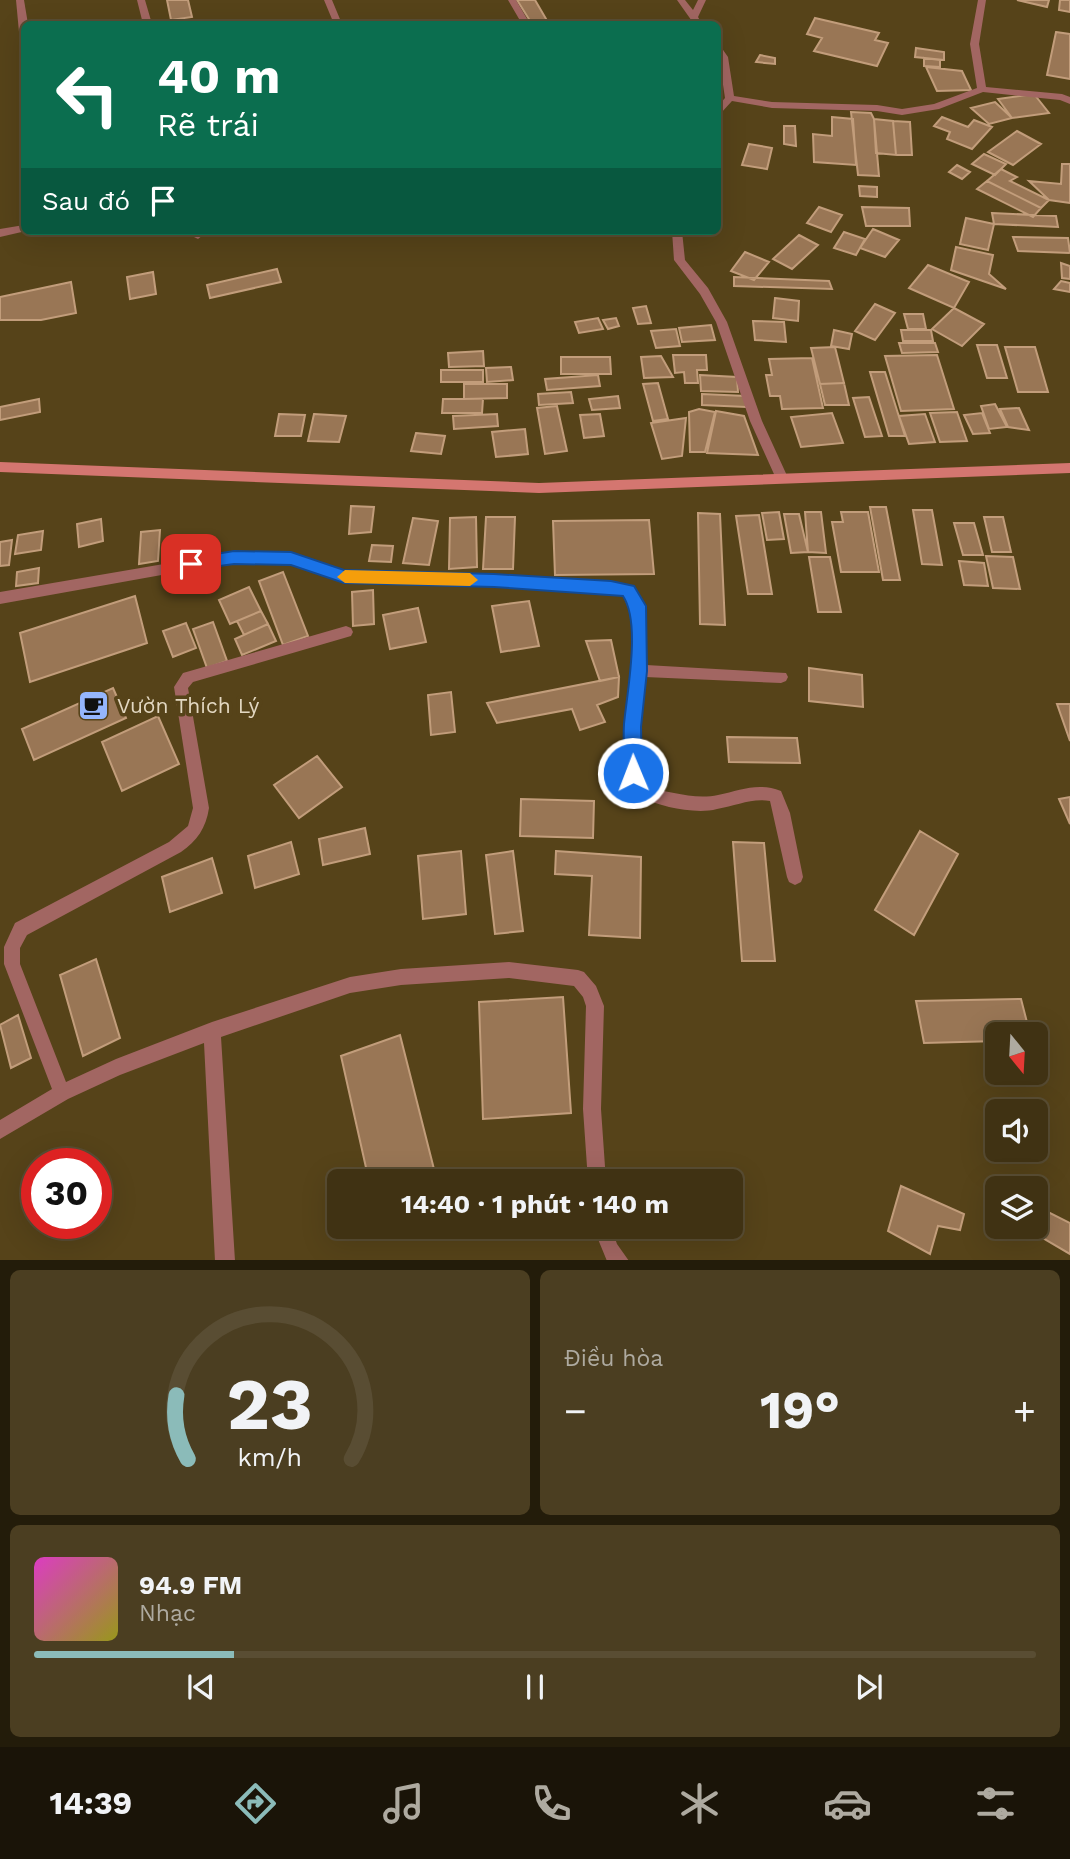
<!DOCTYPE html>
<html lang="vi">
<head>
<meta charset="utf-8">
<style>
  :root { --surface:#403213; --page:#4b3e21; --text:#f1f3f6; --muted:#aeaaa0; --line:#594d33; --accent:#8bbbb9 }
  body { margin:0; font-family:"Work Sans",sans-serif; background:var(--page); color:var(--text); height:100vh; display:flex; flex-direction:column; font-size:26px; white-space:nowrap }
  * { box-sizing:border-box; margin:0 }
  p { font-size:23px; color:var(--muted) }
  .icon { flex:none; width:38px; height:38px; fill:none; stroke:currentColor; stroke-width:2; stroke-linecap:round; stroke-linejoin:round }
  .map { position:relative; height:1260px; overflow:hidden }
  .side { display:flex; flex-direction:column; gap:10px; padding:10px; background:#231c0a; flex:1 }
  .side>* { flex:none }
  .banner { position:absolute; left:21px; top:21px; width:700px; height:214px; border-radius:10px; box-shadow:0 7px 28px #0002,0 0 0 2px var(--line); background:#0b6e4f; color:#fff; overflow:hidden }
  .needle { width:46px; rotate:162deg }
  .fabs { position:absolute; left:985px; top:1022px; display:grid; gap:14px }
  .fabs a { display:grid; place-items:center; width:63px; height:63px; border-radius:10px; background:var(--surface); box-shadow:0 7px 28px #0002,0 0 0 2px var(--line); font-size:35px }
  .speed { position:absolute; left:21px; top:1148px; display:flex; gap:14px; font-size:35px; font-weight:700; text-align:center }
  .speed>* { display:grid; place-content:center; width:91px; height:91px; border-radius:50%; background:var(--surface); box-shadow:0 7px 28px #0002,0 0 0 2px var(--line); line-height:1 }
  .speed .limit { border:10px solid #d22; background:#fff; color:#111 }
  .pin { position:absolute; display:grid; place-items:center; width:60px; height:60px; color:#fff; margin:-30px; border-radius:14px; box-shadow:0 4px 10px #0006 }
  .me { position:absolute; width:77px; margin:-38px; rotate:359deg; stroke-linejoin:round; filter:drop-shadow(0 0 5px #0008) }
  .turn { display:flex; align-items:center; gap:24px; height:147px; padding:0 21px; font-size:32px }
  .turn .icon { width:91px; height:91px; stroke-width:2.5 }
  .turn b { display:block; font-size:49px; line-height:60px }
  .then { display:flex; align-items:center; height:66px; padding:0 21px; background:#0003; gap:14px; font-size:26px }
  .big { font-size:52px; font-weight:700; line-height:1.1 }
  .side .widget { flex:1; display:flex; flex-direction:column; justify-content:center; gap:10px; min-width:0; padding:0 24px; border-radius:10px; background:var(--page) }
  .side .dial { align-items:center; gap:0 }
  .dial svg { height:182px; overflow:visible; fill:none; stroke:var(--line); stroke-width:7; stroke-linecap:round; text-anchor:middle }
  .dial text { fill:var(--text); stroke:none }
  .song { display:flex; align-items:center; gap:21px }
  .cover { width:84px; height:84px; border-radius:10px; background:linear-gradient(135deg,hsl(310 70% 55%),hsl(60 70% 35%)) }
  .played { height:7px; border-radius:4px; background:linear-gradient(90deg,var(--accent) 20%,var(--line) 20%) }
  .keys { display:flex; justify-content:space-around; direction:ltr }
  .heat { display:flex; justify-content:space-between; align-items:center; font-size:38px; direction:ltr }
  .side .tiles { flex:1; display:grid; gap:10px; grid-template-columns:1fr 1fr }
  .widget:last-child { grid-column:span 2 }
  .trip { position:absolute; left:327px; top:1169px; width:416px; height:70px; border-radius:10px; background:var(--surface); box-shadow:0 7px 28px #0002,0 0 0 2px var(--line); font-weight:700; line-height:70px; text-align:center }
  .tabs { display:flex; height:112px; justify-content:space-around; align-items:center; background:#1a1408; color:var(--muted) }
  .tabs .icon { width:49px; height:49px }
  .tabs .current { color:var(--accent) }
  .tabs b { font-size:32px; color:var(--text) }
  .map>svg:first-child { display:block }
  .building { fill:#997655; stroke:#c29d7b; stroke-width:2 }
  .lines { fill:none; stroke-linecap:round; stroke-linejoin:round }
  .street { fill:#a26662; fill-rule:evenodd }
  .secondary { fill:#d47670; fill-rule:evenodd }
  .route { fill:#1a73e8; stroke:#114b97; stroke-width:2 }
  .slow { fill:#f59e0b }
  .labels { text-anchor:middle; dominant-baseline:central; stroke-width:7; stroke-linejoin:round; paint-order:stroke }
  .poi-label { font-size:21px; fill:#e3d8c2; stroke:#564319; text-anchor:start }
</style>
</head>
<body>
<div class="map">
<svg width="1070" height="1261" viewBox="0 0 1070 1261">
  <rect width="100%" height="100%" fill="#564319"/>
  <!-- building -->
  <path class="building" d="M167 0H188L192 17 171 20Z
    M517 0H535L549 24H532Z
    M1017 0H1049L1047 7Z
    M1060 0H1070V12L1059 10Z
    M815 18 879 33 875 40 888 43 877 66 814 51 822 38 807 34Z
    M1056 32 1070 34V79L1047 75Z
    M916 48 944 52V60L915 57Z
    M760 55 775 58V64L756 62Z
    M924 58 940 60V67L924 66Z
    M926 67 962 71 971 90 937 91Z
    M1034 94 1049 113 1012 118 998 99Z
    M995 102 1012 118 989 124 971 108Z
    M851 112 871 113 874 119 879 176 858 175Z
    M832 117 853 119 856 165 814 162 813 134 832 136Z
    M942 117 968 127 974 120 992 127 972 149 947 139 950 132 934 126Z
    M874 119 893 121 896 155 876 153Z
    M893 121 910 122 912 155H896Z
    M784 126H795L796 146 784 144Z
    M1017 131 1041 144 1013 165 988 152Z
    M749 144 772 148 767 169 742 165Z
    M984 154 1006 164 995 175 972 164Z
    M1062 164H1070V203L1049 200 1029 181 1061 184Z
    M957 165 970 172 962 179 949 172Z
    M1001 169 1017 177 1010 181 1049 200 1041 208 987 181Z
    M987 181 1041 208 1033 217 977 189Z
    M859 186 877 187V197L860 196Z
    M819 207 842 215 831 232 807 223Z
    M862 207 909 208 910 226H866Z
    M992 213 1056 216 1058 227 994 224Z
    M966 218 994 224 988 250 960 244Z
    M873 229 899 240 885 257 860 248Z
    M844 232 865 239 856 255 834 248Z
    M799 235 818 245 792 269 773 259Z
    M1013 237 1068 238 1070 253 1018 251Z
    M956 247 993 255 989 274 1006 289 951 270Z
    M745 252 769 262 754 280 731 271Z
    M1061 263 1070 266V279L1062 278Z
    M928 265 969 282 954 308 909 288Z
    M277 269 281 282 210 298 207 285Z
    M153 272 156 294 130 299 127 277Z
    M734 277 829 281 832 289 734 286Z
    M1061 281 1070 283V292L1054 289Z
    M71 282 76 313 41 320H0V297Z
    M775 298 799 301 798 321 773 318Z
    M875 304 895 313 875 340 855 331Z
    M646 306 651 323 638 324 633 308Z
    M954 308 984 324 962 346 932 329Z
    M904 314H923L926 329H908Z
    M598 318 603 329 579 333 575 322Z
    M616 318 619 326 608 329 603 320Z
    M753 321 784 322 786 342 755 340Z
    M711 325 715 340 682 342 679 328Z
    M676 329 680 346 656 348 651 331Z
    M834 330 852 334 849 349 831 346Z
    M901 330H931L933 341H903Z
    M899 343H935L938 352 902 353Z
    M977 345H997L1007 378H987Z
    M835 347 844 383 820 384 811 348Z
    M1005 347H1035L1048 392H1018Z
    M483 351 484 366 449 367 448 353Z
    M673 355H706L707 370H697L698 383H685L684 372 675 373Z
    M937 355 954 409 901 411 885 356Z
    M661 356 673 377 644 378 641 357Z
    M561 357H610L611 374H561Z
    M812 358 823 408 782 409 780 396H770L766 375H772L769 359Z
    M511 367 513 380 487 382 486 368Z
    M441 370H483V382H441Z
    M870 372H885L905 436H889Z
    M598 375 600 386 547 390 545 379Z
    M700 375 737 377 738 392 701 391Z
    M658 383 668 419 653 421 643 384Z
    M844 383 849 405H825L820 384Z
    M464 384H507V398L464 399Z
    M571 392 573 403 539 405 538 394Z
    M702 394 746 396V407L702 405Z
    M618 396 620 408 592 410 589 399Z
    M869 397 882 436 865 437 853 398Z
    M39 399 40 412 0 420V407Z
    M443 399H483L482 413H442Z
    M995 404 1007 427 989 429 981 406Z
    M557 406 567 451 545 454 537 408Z
    M1019 408 1029 430 1008 427 1000 409Z
    M699 409 715 412 705 452H690L689 412Z
    M716 411 744 416 758 455 707 453Z
    M957 412 967 441 940 442 930 413Z
    M832 413 843 443 801 447 791 417Z
    M982 413 990 433 973 434 964 415Z
    M279 414 305 415 301 436H275Z
    M314 414 346 416 339 442 308 441Z
    M497 414 498 426 454 429 453 416Z
    M600 414 604 436 584 438 580 415Z
    M925 414 935 442 909 444 899 416Z
    M686 418 682 456 662 459 651 423Z
    M525 429 528 454 496 457 492 432Z
    M416 433 445 436 441 454 411 451Z
    M351 506 374 507 371 532 349 534Z
    M870 507H886L900 580H883Z
    M913 510H932L942 565 922 564Z
    M779 512 784 539 767 540 762 513Z
    M805 512H821L826 553 808 552Z
    M841 512H868L879 572H841L832 522H843Z
    M698 513 720 514 725 625 700 624Z
    M784 514H799L808 552 791 553Z
    M759 515 772 594H748L736 516Z
    M476 517 477 567 449 569 450 518Z
    M486 517H515L513 569H483Z
    M984 517H1003L1011 552H992Z
    M413 518 438 521 429 565 403 563Z
    M101 519 103 541 79 547 77 524Z
    M649 520 654 574 555 575 553 521Z
    M954 523H974L983 555H963Z
    M160 530 158 561 139 564 141 532Z
    M43 531 41 550 15 554 18 535Z
    M12 540 9 565 0 566V542Z
    M372 545 393 546 391 562 369 561Z
    M986 556 1013 557 1020 589 993 588Z
    M809 557H830L841 612H818Z
    M959 561 984 563 988 586 964 585Z
    M39 568 38 583 16 586 17 572Z
    M283 572 308 636 283 645 259 581Z
    M249 587 261 611 230 624 219 600Z
    M373 590 374 624 353 626 352 592Z
    M135 596 147 643 30 682 20 633Z
    M529 601 539 646 501 652 492 606Z
    M418 608 426 642 390 649 383 615Z
    M261 611 268 624 244 635 237 621Z
    M213 622 227 661 207 668 193 629Z
    M186 623 196 648 173 657 163 631Z
    M268 624 276 641 242 655 235 639Z
    M611 640 619 677 600 681 586 641Z
    M809 668 862 675 863 707 809 701Z
    M619 677 618 697 597 705 605 722 580 730 572 709 497 723 487 703Z
    M113 688 126 718 34 760 22 729Z
    M451 692 455 732 431 735 428 695Z
    M1057 704H1070V741Z
    M158 716 179 764 122 791 102 742Z
    M727 737 797 738 800 763 729 762Z
    M317 756 342 787 299 818 274 785Z
    M1070 797V824L1059 799Z
    M521 799 594 801 593 838 520 836Z
    M365 828 370 854 323 865 319 839Z
    M920 831 958 854 914 935 875 910Z
    M291 842 299 874 255 888 248 856Z
    M733 842 764 843 775 961H742Z
    M461 851 466 914 423 919 418 856Z
    M513 851 523 931 495 934 486 855Z
    M556 851 641 857 640 938 589 935 592 876 555 874Z
    M212 858 222 893 170 912 162 877Z
    M96 959 120 1038 83 1056 60 975Z
    M563 997 571 1113 483 1119 479 1002Z
    M1021 999 1030 1034H998V1041L924 1043 916 1001Z
    M18 1015 31 1058 11 1068 0 1025Z
    M400 1035 437 1181H369L341 1056Z
    M901 1186 964 1214 960 1230 938 1226 930 1254 888 1231Z
    M1036 1206 1070 1223V1254L1024 1227H1036Z"/>
  <g class="lines">
    <!-- street -->
    <path class="street" d="M16 0H24L28 24H24V35L19 32Z
      M137 0H145L152 24H143Z
      M324 0H332L342 24H334Z
      M508 0H516L530 24H522Z
      M677 0H685L693 10 698 0H706L698 17 702 24H694Z
      M978 0H986L979 44 986 87 1062 94 1070 97V104L1060 100 983 92 939 109 902 115 877 111 772 108 732 101 721 113 718 114V106L725 98 722 78H718V74L721 73 718 46 721 47 728 57 734 96 772 102 877 105 902 109 934 104 977 88 970 44Z
      M24 225 26 231 0 237V229Z
      M192 231H202L203 235 198 239 194 237Z
      M672 231H682L685 260 708 288 727 322 762 421 789 480 788 483H778L750 421 716 322 700 294 674 260Z
      M234 552 291 553 344 571 494 574 611 581 633 587C645 613 649 637 646 665L786 673 788 677 786 681 781 683 645 677C642 700 631 762 645 780 651 789 664 791 674 793 688 796 704 798 718 795 741 790 758 782 781 791L790 813 803 877 801 882 795 885 789 882 787 877 770 801C751 798 736 806 717 809 702 813 684 810 669 807 658 804 643 800 635 791 611 766 633 672 633 637 633 622 629 609 623 596L611 593 494 586 344 583 291 563 234 562 0 604V592Z
      M346 626 351 628 353 632 351 636 193 682 188 688 209 808C206 828 197 841 181 852L27 935 20 948V964L66 1082 116 1059 212 1022 350 977 401 969 509 962 578 970 584 972 596 986 604 1006 601 1109 606 1181H588L583 1109 586 1006 583 997 574 986 509 978 401 985 350 993 221 1037 235 1261H215L204 1043 120 1075 68 1099 0 1139V1120L52 1089 4 964V947L15 923 169 842 188 826 193 808 174 687 183 673Z
      M593 1227H611L617 1244 629 1261H607Z"/>
    <!-- secondary -->
    <path class="secondary" d="M0 462 539 483 1070 463V473L539 493 0 472Z"/>
  </g>
  <!-- route -->
  <path class="route" d="M234 551 291 552 344 570 494 574 611 581 634 586 646 606 647 671 641 727 642 773 639 779 633 781 627 779 625 773C624 757 623 740 624 724 627 692 641 623 623 596L494 587 344 583 291 565 234 564 191 570 183 564 191 558Z"/>
  <!-- slow -->
  <path class="slow" d="M345 570 470 573 478 580 470 586 345 583 337 577Z"/>
  <!-- icons -->
  <defs>
    <symbol id="cafe-square" viewBox="-11 -11 22 22"><rect x="-9" y="-9" width="18" height="18" rx="4" fill="#95b6fd" stroke="#564319"/><path d="M-5.5-4.5H6V0H3Q3 3.5 0 3.5H-2.5Q-5.5 3.5-5.5 0ZM3-3.2v2h1.7v-2ZM-6 4.5H4V6H-6Z" fill="#111"/></symbol>
  </defs>
  <g fill-rule="evenodd">
    <use href="#cafe-square" x="76" y="688" width="35" height="35"/>
  </g>
  <g class="labels">
    <!-- poi labels -->
    <g class="poi-label">
      <text x="117" y="705">Vườn Thích Lý</text>
    </g>
  </g>
</svg>
<div class="fabs">
<a><svg class="needle" viewBox="-14 -14 28 28"><path d="M0-13l5 13h-10z" fill="#e53935"/><path d="M0 13l5-13h-10z" fill="#aeaaa0"/></svg></a>
<a><svg class="icon" aria-label="sound" viewBox="0 0 24 24"><path d="M4 9h4l5-4v14l-5-4H4zM17 9q2 3 0 6"/></svg></a>
<a><svg class="icon" aria-label="layers" viewBox="0 0 24 24"><path d="M12 4l9 5-9 5-9-5zM3 14l9 5 9-5"/></svg></a>
</div>
<div class="speed"><div class="limit">30</div></div>
<div class="pin" style="left:191px;top:564px;background:#d93025"><svg class="icon" aria-label="arrive" viewBox="0 0 24 24"><path d="M6 21V4h12l-3 4 3 4H6"/></svg></div>
<svg class="me" style="left:633px;top:773px" viewBox="-20 -20 40 40"><circle r="17" fill="#1a73e8" stroke="#fff" stroke-width="3"/><path d="M0-11L8 9 0 5-8 9z" fill="#fff"/></svg>
<div class="trip">14:40 · 1 phút · 140 m</div>
<div class="banner">
<div class="turn"><svg class="icon" aria-label="left" viewBox="0 0 24 24"><path d="M17 20v-9H6M10 6l-5 5 5 5"/></svg><div><b>40 m</b>Rẽ trái</div></div>
<div class="then">Sau đó<svg class="icon" aria-label="arrive" viewBox="0 0 24 24"><path d="M6 21V4h12l-3 4 3 4H6"/></svg></div>
</div>
</div>
<section class="side">
<div class="tiles">
<div class="widget dial"><svg viewBox="0 0 100 80">
<path d="M14 69A42 42 0 1 1 86 69"/>
<path d="M14 69A42 42 0 0 1 9 41" stroke="#8bbbb9"/>
<text x="50" y="56" font-size="32" font-weight="700">23</text>
<text x="50" y="72" font-size="11">km/h</text>
</svg></div>
<div class="widget"><p>Điều hòa</p>
<div class="heat"><a>−</a><b class="big">19°</b><a>+</a></div>
</div>
<div class="widget">
<div class="song"><i class="cover"></i><div><b>94.9 FM</b><p>Nhạc</p></div></div>
<div class="played"></div>
<div class="keys"><svg class="icon" aria-label="previous" viewBox="0 0 24 24"><path d="M18 5L8 12l10 7zM5 5v14"/></svg><svg class="icon" aria-label="pause" viewBox="0 0 24 24"><path d="M8 5v14M16 5v14"/></svg><svg class="icon" aria-label="next" viewBox="0 0 24 24"><path d="M6 5l10 7-10 7zM19 5v14"/></svg></div>
</div>
</div>
</section>
<nav class="tabs">
<b>14:39</b>
<svg class="icon current" aria-label="directions" viewBox="0 0 24 24"><path d="M12 3l9 9-9 9-9-9zM9 14v-3h6M13 9l2 2-2 2"/></svg>
<svg class="icon" aria-label="music" viewBox="0 0 24 24"><path d="M9 18V5l10-2v13"/><circle cx="6" cy="18" r="3"/><circle cx="16" cy="16" r="3"/></svg>
<svg class="icon" aria-label="phone" viewBox="0 0 24 24"><path d="M5 4h4l2 5-3 2q2 4 5 5l2-3 5 2v4C11 20 4 13 5 4z"/></svg>
<svg class="icon" aria-label="climate" viewBox="0 0 24 24"><path d="M12 3v18M4 7l16 10M4 17L20 7"/></svg>
<svg class="icon" aria-label="car" viewBox="0 0 24 24"><path d="M5 17H2v-5l4-1 3-4h7l3 4 3 1v5h-3M9 17h6M6 11h13"/><circle cx="7" cy="17" r="2"/><circle cx="17" cy="17" r="2"/></svg>
<svg class="icon" aria-label="filters" viewBox="0 0 24 24"><path d="M4 7h16M4 17h16"/><circle cx="9" cy="7" r="2"/><circle cx="15" cy="17" r="2"/></svg>
</nav>
</body>
</html>
